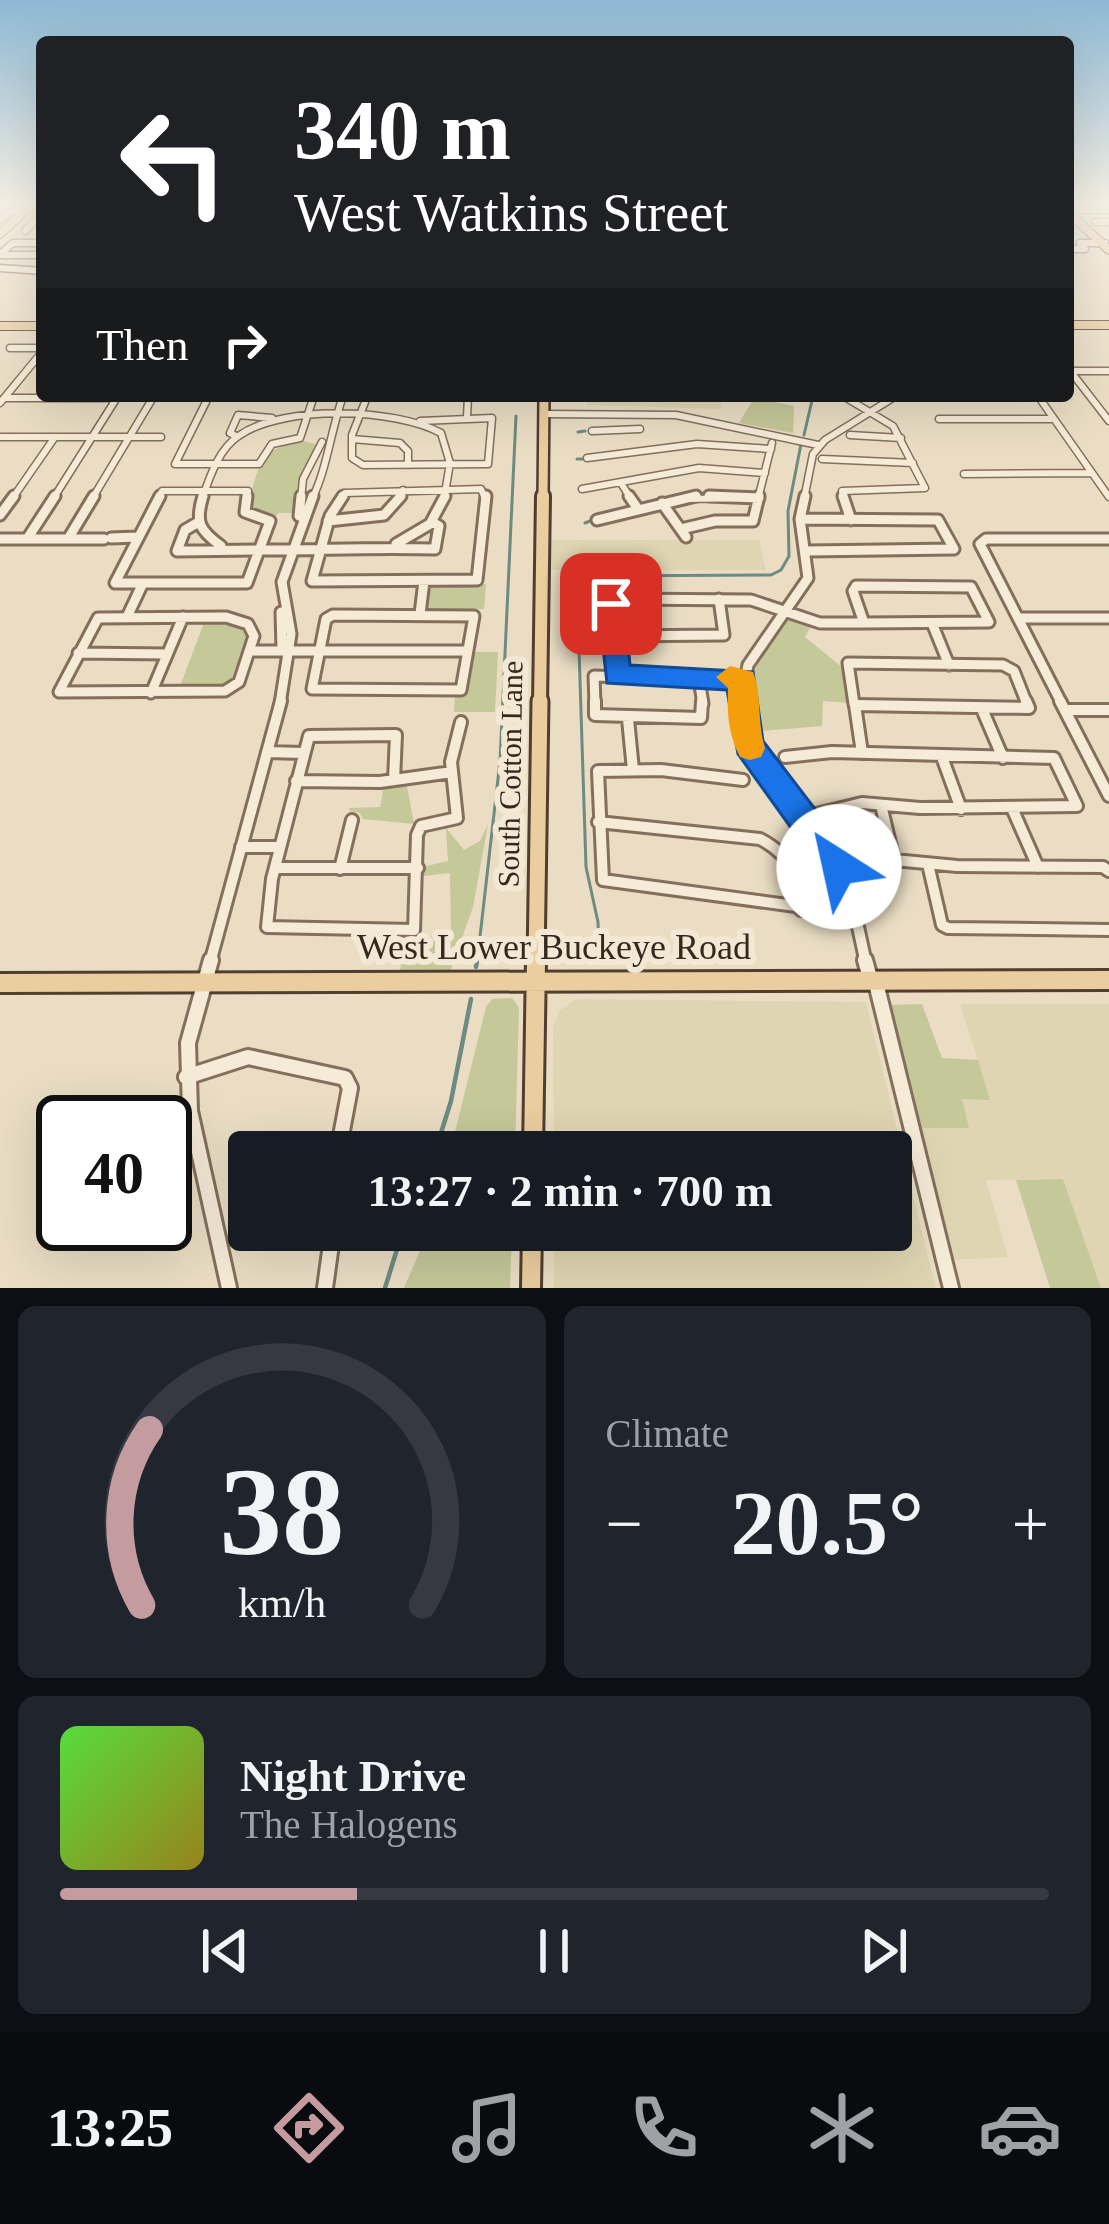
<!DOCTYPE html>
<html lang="en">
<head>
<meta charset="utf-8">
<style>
  :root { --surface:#171b24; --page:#20242c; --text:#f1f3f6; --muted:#9ea1a6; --line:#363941; --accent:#c49ca0 }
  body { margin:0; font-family:Georgia,serif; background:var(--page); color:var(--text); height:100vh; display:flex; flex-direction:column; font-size:45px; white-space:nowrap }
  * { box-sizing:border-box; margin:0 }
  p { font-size:39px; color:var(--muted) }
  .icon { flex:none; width:66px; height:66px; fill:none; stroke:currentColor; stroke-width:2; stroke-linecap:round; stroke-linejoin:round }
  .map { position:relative; height:1288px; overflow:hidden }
  .drawer { display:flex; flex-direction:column; gap:18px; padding:18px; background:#0d0f14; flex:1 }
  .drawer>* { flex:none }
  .top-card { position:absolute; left:36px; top:36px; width:1038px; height:366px; border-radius:12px; box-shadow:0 12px 48px #0002; background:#202124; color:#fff; overflow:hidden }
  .speed { position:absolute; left:36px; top:1095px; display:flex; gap:24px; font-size:60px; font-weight:700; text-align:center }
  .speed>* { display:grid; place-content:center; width:156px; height:156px; border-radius:50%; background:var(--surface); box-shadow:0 12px 48px #0002; line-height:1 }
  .speed .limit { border:6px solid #111; border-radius:18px; background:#fff; color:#111 }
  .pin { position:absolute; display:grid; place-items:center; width:102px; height:102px; color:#fff; margin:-51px; border-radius:24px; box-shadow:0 6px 18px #0006 }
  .me { position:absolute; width:132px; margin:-66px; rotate:325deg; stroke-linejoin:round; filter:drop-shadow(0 0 9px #0008) }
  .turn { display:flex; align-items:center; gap:42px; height:252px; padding:0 60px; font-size:54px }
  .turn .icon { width:156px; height:156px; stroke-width:2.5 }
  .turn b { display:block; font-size:84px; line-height:102px }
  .then { display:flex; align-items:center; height:114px; padding:0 60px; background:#0003; gap:24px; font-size:45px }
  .big { font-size:90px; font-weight:700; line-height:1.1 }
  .drawer .widget { flex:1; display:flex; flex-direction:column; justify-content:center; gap:18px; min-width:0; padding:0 42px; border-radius:18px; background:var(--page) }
  .drawer .dial { align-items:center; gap:0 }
  .dial svg { height:312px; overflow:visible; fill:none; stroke:var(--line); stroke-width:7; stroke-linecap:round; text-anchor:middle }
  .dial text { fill:var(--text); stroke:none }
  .song { display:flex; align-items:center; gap:36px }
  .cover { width:144px; height:144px; border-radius:18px; background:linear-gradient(135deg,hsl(110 70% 55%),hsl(50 70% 35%)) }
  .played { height:12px; border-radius:6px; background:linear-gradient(90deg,var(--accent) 30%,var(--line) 30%) }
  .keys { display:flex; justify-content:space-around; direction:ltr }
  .heat { display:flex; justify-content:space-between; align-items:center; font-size:66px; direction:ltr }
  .drawer .tiles { flex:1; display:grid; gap:18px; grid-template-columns:1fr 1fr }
  .widget:last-child { grid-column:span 2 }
  .trip { position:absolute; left:228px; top:1131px; width:684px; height:120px; border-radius:12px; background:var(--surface); box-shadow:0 12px 48px #0002; font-weight:700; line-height:120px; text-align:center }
  .menu { display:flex; height:192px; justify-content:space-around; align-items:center; background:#090b0e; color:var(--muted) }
  .menu .icon { width:84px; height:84px }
  .menu .active { color:var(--accent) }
  .menu b { font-size:54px; color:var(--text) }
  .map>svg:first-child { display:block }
  .farmland { fill:#dfd5b2 }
  .green { fill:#c5c899 }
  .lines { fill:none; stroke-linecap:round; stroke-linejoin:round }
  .stream-far1 { stroke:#6e8b82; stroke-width:3 }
  .stream { stroke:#6e8b82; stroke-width:4.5 }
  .minor-far3-casing { stroke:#846f5c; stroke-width:9 }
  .minor-far2-casing { stroke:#846f5c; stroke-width:15 }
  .minor-far1-casing { stroke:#846f5c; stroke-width:16 }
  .minor-casing { stroke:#846f5c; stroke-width:20 }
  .major-far4-casing { stroke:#523e30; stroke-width:10 }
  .major-far3-casing { stroke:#523e30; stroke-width:14 }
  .major-far2-casing { stroke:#523e30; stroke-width:18 }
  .major-far1-casing { stroke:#523e30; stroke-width:21 }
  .major-casing { stroke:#523e30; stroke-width:24 }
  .minor-far3 { stroke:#f6ebd7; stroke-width:6 }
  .minor-far2 { stroke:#f6ebd7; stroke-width:9 }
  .minor-far1 { stroke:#f6ebd7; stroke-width:10 }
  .minor { stroke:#f6ebd7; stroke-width:14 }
  .major-far4 { stroke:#ebce9f; stroke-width:8 }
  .major-far3 { stroke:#ebce9f; stroke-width:9 }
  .major-far2 { stroke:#ebce9f; stroke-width:12 }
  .major-far1 { stroke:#ebce9f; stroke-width:15 }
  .major { stroke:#ebce9f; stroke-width:18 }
  .route { fill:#1a73e8; stroke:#114b97; stroke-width:3 }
  .slow { fill:#f59e0b }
  .labels { text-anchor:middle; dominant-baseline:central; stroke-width:12; stroke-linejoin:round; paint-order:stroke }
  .street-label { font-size:30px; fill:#35281f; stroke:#f2e8d3 }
  .near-street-label { font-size:36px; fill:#35281f; stroke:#f2e8d3 }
</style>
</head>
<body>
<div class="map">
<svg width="1109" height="1288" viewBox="0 0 1109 1288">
  <rect width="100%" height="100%" fill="#eaddc4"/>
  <!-- farmland -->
  <path class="farmland" d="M582 396H719L722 409 588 405Z
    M547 540H759L766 570H547V549L552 548Z
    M576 999 866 1002 936 1288H554V1230H891V1152H554L553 1026 560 1010Z
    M960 1004H1109V1288H1101L1063 1179 986 1180 1008 1257 949 1260 916 1128H969L961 1099H990Z"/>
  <!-- green -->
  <path class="green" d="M754 398 794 406 793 433 739 423Z
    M300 440 318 445 300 478 296 513H279L272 519 256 516 247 507C259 471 255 451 300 440Z
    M430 584H486L484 609 427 611Z
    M792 613 813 622 805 637 843 668 849 703 823 701 822 726 750 732C740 680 761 654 792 613Z
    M205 620C217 620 234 618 243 626 260 640 237 685 218 689 206 692 191 689 179 689Z
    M472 652H498L495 712H454L455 695 467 688Z
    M406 781 414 824 363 819 360 813 350 811 349 808 380 807 384 786Z
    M488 824 473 907 450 972H400L404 938 419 933 427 937 451 935 450 873 424 876 422 867 448 861 446 828 464 850 480 841Z
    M512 998 519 1007 515 1152H450L486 1007 492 999Z
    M922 1004 942 1058 978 1060 990 1100 962 1099 969 1128H916L887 1005Z
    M1063 1179 1101 1288H1050L1016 1180Z
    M429 1230H512L510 1288H404Z"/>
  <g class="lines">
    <!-- stream-far1 -->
    <path class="stream-far1" d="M578 432 585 431
      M804 435 813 396
      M577 459H583
      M585 523 590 521
      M599 960 598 922 586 867 577 587 595 576 771 575 781 570 789 556 788 511 801 444
      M477 963 500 761 516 416"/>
    <!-- stream -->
    <path class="stream" d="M476 967 477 960
      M435 1152 451 1101 471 999
      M385 1288 403 1230"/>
    <defs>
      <path id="minor-far3" d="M1082 210H1109
        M0 219 21 206
        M1095 222H1109
        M25 231 42 214
        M1080 243H1105
        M1068 249H1085
        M0 254 13 243H42
        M0 255H42
        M0 268 42 271
        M10 348H42
        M1068 368 1109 421
        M1070 371H1109
        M209 396 175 464H259L272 444 300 438 314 396
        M843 396 893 426 925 488 842 491 844 499
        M1038 396 1109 497
        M4 398H117
        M0 403 42 352
        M545 414 676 415 818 445
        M939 419H1054
        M420 421 492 418 488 464 363 465 352 458V435L367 397H468L467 417
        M592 431 640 429
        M850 435 901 438
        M236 436 230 433 238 415 272 418
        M0 437H161
        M352 439 400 443 408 451V465
        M587 458 697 444 771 449
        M822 459 913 463
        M964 474 1092 473
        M621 483 631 499
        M582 489 699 468 765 473
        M12 499 55 437
        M53 499 118 396
        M92 499 154 396
        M158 499 162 491H248L247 499
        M202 499C210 476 219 448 240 435 284 405 395 408 441 433L450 463 444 499
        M301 499 303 479 322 442
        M312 499C327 469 331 430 343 396
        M341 499 345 493 481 489 485 499
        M400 499 403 490
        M684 499 759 498
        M758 499 772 443
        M804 499 813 454 825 440 896 396"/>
      <path id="minor-far2" d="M160 496 115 583H247L270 521 245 512 247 496
        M203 496C195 522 199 530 221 546
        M343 496 330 516 312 581 477 580 486 496
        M629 496 638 509
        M709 496 759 498
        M843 496 851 520
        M662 503 686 537
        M0 515 14 496
        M299 516 301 496
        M800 519 938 520 954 549 807 551
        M597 520 696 496
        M328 521 384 515 401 496
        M197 523 185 530 177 551 261 550
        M681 529 715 521H753L759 496
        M111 538 137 537
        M0 539H104
        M27 539 55 496
        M68 539 94 496
        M396 544 430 524 445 496
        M261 550C321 550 378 547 435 549L439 526 432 522
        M856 586 971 587 989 622 864 623 853 591Z
        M281 612 282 649
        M420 614 424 581
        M333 615 474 616 461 690 312 689 326 619Z
        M127 617 143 583
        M226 617 248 624 254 636 239 682 225 691 59 692 98 618Z
        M1018 618H1109
        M932 623 949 665
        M613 636 724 635 719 599
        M251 651H467
        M78 653 167 654
        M616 675 611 604 617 599 751 600 820 623H864
        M699 679 743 680
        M699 679 703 704
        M151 693 183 617
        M280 704 291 634 282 582 313 496
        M595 704 594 676 699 679
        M740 704 748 665 808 578 800 519 805 496
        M854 704 848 663 1003 665 1014 671 1027 704
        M1062 704 980 544 986 539H1109"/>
      <path id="minor-far1" d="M595 701V715L701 718 702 701
        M740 701C739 768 807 808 836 862 853 893 858 929 866 963
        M1060 701 1109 796
        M855 705 1029 708 1026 701
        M855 705 862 753
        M982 709 1003 758
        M1065 710H1109
        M628 719 633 770
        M267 752 303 753
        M785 757 832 752 1054 758 1077 806 920 808 862 803 804 817
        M942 757 961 809
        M394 780 396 735 309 736 272 879 267 927 414 930 417 835 421 826 457 818 451 762 461 722
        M743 780 661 770 598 771 603 880 854 914
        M296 781 380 782 452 772
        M881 805 894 860 957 866 1103 867 1109 871
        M1012 808 1038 867
        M598 822 760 839C791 855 799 877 801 910
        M241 847H280
        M928 864 942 925 948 928 1109 930
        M275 868H418
        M340 869 352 820
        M210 963 281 701"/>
      <path id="minor" d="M211 960 188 1043 190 1111 229 1288
        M865 960 870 978
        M875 979 951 1288
        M186 1077 248 1057 345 1078 350 1088 338 1152
        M260 1152H278
        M325 1288 333 1230"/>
      <path id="major-far4" d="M1068 212 1109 250
        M0 234 30 206
        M1068 325H1109
        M0 326H42"/>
      <path id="major-far3" d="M543 499 544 396"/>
      <path id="major-far2" d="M540 704 543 496"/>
      <path id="major-far1" d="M536 963 540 701"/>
      <path id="major" d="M0 983 1109 980
        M533 1152 536 960
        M531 1288 532 1230"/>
    </defs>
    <!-- minor-far3 casing -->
    <use href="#minor-far3" class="minor-far3-casing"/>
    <!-- minor-far2 casing -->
    <use href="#minor-far2" class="minor-far2-casing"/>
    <!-- minor-far1 casing -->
    <use href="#minor-far1" class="minor-far1-casing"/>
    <!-- minor casing -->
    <use href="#minor" class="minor-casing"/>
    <!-- major-far4 casing -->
    <use href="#major-far4" class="major-far4-casing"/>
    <!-- major-far3 casing -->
    <use href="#major-far3" class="major-far3-casing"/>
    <!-- major-far2 casing -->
    <use href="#major-far2" class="major-far2-casing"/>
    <!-- major-far1 casing -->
    <use href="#major-far1" class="major-far1-casing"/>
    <!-- major casing -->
    <use href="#major" class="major-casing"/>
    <!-- minor-far3 -->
    <use href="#minor-far3" class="minor-far3"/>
    <!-- minor-far2 -->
    <use href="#minor-far2" class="minor-far2"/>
    <!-- minor-far1 -->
    <use href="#minor-far1" class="minor-far1"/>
    <!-- minor -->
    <use href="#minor" class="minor"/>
    <!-- major-far4 -->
    <use href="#major-far4" class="major-far4"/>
    <!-- major-far3 -->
    <use href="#major-far3" class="major-far3"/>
    <!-- major-far2 -->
    <use href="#major-far2" class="major-far2"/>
    <!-- major-far1 -->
    <use href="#major-far1" class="major-far1"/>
    <!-- major -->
    <use href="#major" class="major"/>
  </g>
  <!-- sky -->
  <linearGradient id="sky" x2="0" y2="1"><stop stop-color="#8db8d4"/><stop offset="0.53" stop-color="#f6f0e4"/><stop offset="1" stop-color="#f6f0e4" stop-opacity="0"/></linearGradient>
  <rect width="1109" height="386" fill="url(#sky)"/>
  <!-- route -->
  <path class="route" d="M611 594 624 604 630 665 753 672 763 741 851 856 856 867 851 878 839 883 827 878 738 754 727 690 607 683 598 604Z"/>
  <!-- slow -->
  <path class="slow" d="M730 666 753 672C762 694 757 722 765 748L761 757 750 760 740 757C728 734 727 713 728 688L716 677Z"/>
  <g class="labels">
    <!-- street labels -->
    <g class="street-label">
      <text transform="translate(510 774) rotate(-89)">South Cotton Lane</text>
    </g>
    <!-- near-street labels -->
    <g class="near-street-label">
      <text x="554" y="947">West Lower Buckeye Road</text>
    </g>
  </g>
</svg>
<div class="speed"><div class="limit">40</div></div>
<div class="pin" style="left:611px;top:604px;background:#d93025"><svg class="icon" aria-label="arrive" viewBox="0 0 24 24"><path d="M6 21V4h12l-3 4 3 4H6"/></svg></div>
<svg class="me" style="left:839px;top:867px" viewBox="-20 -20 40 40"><circle r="19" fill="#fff"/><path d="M0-13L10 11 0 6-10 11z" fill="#1a73e8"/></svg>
<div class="trip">13:27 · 2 min · 700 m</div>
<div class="top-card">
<div class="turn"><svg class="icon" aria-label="left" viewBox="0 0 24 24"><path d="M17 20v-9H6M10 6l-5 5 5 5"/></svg><div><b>340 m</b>West Watkins Street</div></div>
<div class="then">Then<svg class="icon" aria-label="right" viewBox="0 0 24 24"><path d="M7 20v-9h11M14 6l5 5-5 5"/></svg></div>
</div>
</div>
<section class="drawer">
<div class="tiles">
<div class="widget dial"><svg viewBox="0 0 100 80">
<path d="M14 69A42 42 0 1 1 86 69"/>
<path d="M14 69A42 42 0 0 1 16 24" stroke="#c49ca0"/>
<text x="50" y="56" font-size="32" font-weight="700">38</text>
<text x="50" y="72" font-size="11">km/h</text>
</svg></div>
<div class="widget"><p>Climate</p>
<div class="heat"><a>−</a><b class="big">20.5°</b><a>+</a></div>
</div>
<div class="widget">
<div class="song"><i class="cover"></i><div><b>Night Drive</b><p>The Halogens</p></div></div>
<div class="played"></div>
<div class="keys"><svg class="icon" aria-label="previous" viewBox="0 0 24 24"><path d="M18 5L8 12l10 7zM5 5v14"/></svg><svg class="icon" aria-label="pause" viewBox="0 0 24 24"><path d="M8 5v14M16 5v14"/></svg><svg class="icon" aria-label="next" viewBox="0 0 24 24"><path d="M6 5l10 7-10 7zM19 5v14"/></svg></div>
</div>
</div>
</section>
<nav class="menu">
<b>13:25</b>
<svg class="icon active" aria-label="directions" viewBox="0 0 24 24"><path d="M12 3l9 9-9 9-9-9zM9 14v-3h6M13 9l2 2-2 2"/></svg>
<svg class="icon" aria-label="music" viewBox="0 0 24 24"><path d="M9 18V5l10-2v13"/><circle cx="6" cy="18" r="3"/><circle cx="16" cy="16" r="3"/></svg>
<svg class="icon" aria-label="phone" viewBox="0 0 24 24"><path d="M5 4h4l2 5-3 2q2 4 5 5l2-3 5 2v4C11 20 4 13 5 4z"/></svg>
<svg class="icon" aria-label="climate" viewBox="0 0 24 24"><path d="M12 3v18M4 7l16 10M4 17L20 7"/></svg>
<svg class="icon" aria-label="car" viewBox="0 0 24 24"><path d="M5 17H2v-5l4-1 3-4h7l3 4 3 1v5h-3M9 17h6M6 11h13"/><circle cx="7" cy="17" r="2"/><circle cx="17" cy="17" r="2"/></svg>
</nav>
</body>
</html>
